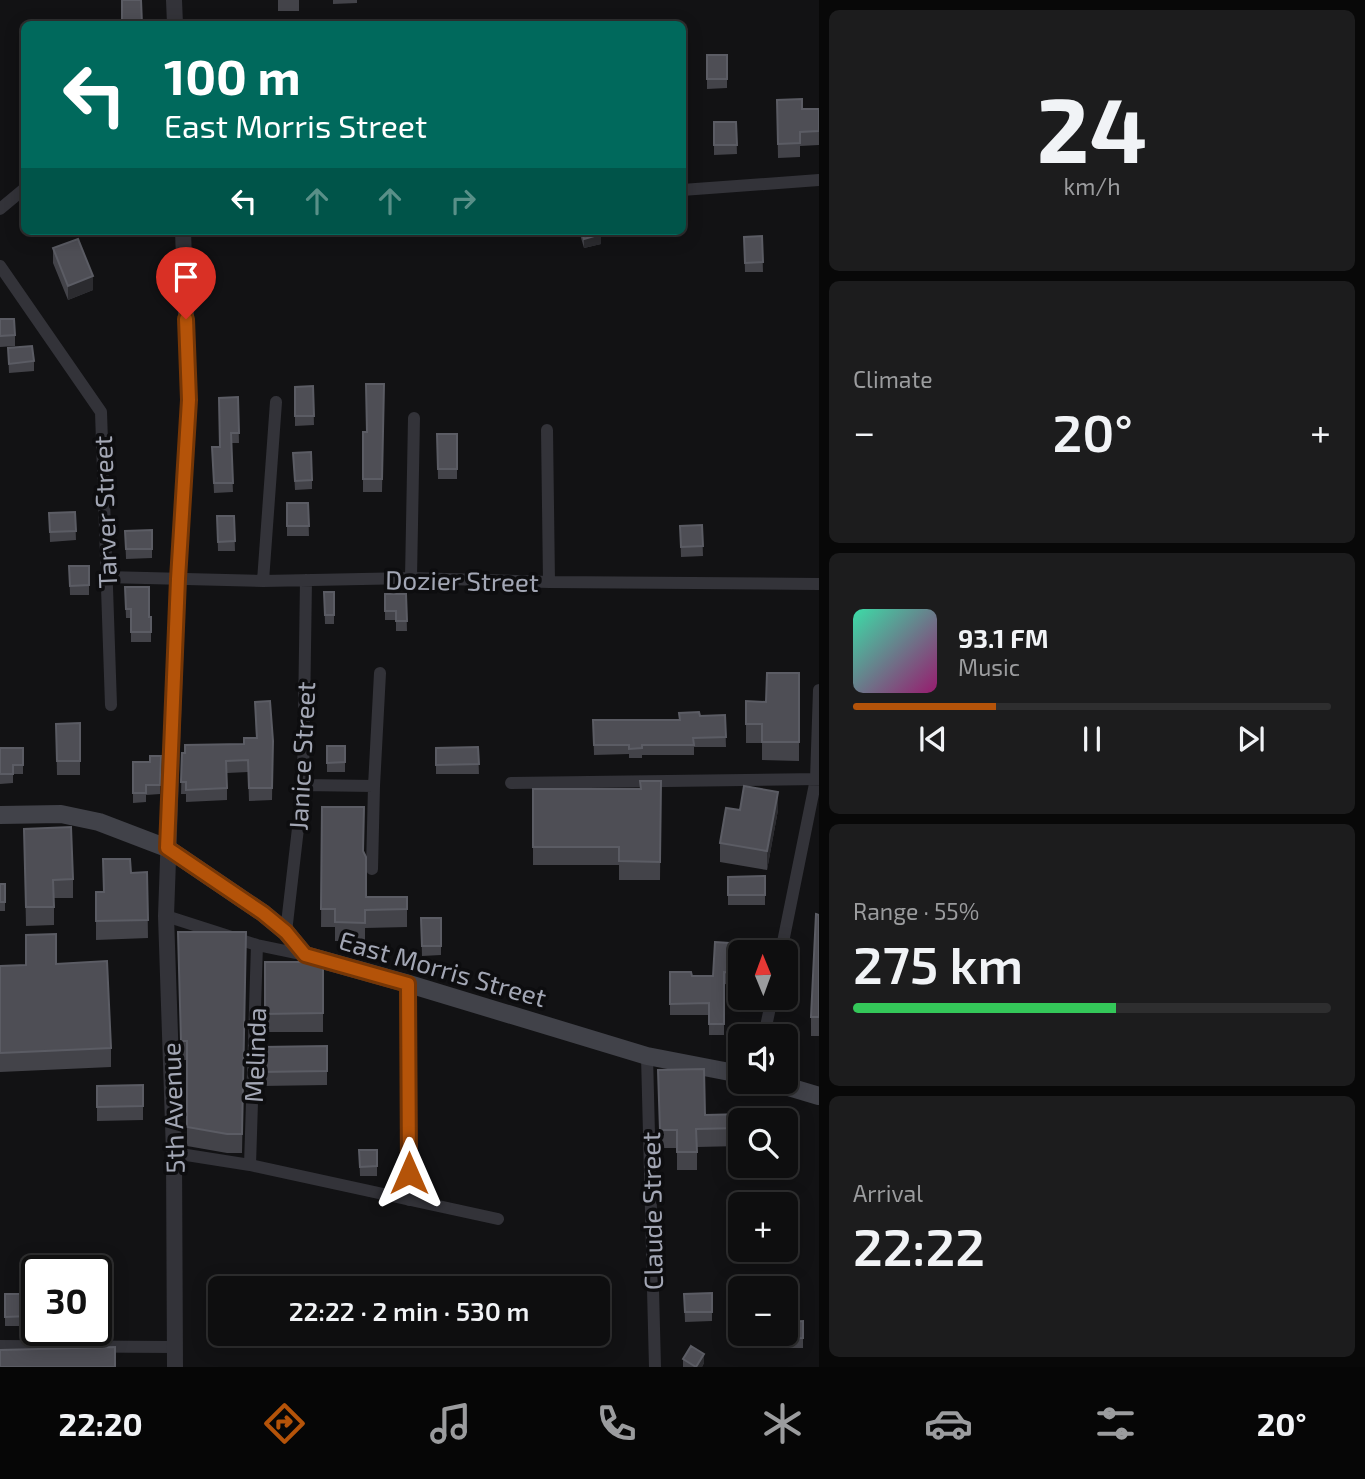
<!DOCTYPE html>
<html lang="en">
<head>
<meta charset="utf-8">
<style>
  :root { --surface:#0e0e0f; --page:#1c1c1d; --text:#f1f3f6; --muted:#9b9c9e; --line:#2e2e2f; --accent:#b45309 }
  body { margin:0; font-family:"Exo 2",sans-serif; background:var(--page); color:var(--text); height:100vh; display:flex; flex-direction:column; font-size:26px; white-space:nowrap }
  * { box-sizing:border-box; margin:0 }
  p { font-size:23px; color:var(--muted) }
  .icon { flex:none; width:38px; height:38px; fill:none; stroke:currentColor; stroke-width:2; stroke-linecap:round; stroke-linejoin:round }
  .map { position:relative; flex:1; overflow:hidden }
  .details { display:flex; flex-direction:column; gap:10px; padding:10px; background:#080808; width:546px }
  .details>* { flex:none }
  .hud { position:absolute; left:21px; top:21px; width:665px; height:214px; border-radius:10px; box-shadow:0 4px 18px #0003,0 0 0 2px var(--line); background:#00695c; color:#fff; overflow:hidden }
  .needle { width:46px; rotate:359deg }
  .fabs { position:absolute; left:728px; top:940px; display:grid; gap:14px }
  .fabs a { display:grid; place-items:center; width:70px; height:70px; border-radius:10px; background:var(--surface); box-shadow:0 4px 18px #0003,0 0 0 2px var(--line); font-size:35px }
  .speed { position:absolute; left:21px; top:1255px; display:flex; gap:14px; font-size:35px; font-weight:700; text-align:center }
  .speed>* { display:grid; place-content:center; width:91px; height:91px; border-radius:50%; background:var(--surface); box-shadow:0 4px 18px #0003,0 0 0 2px var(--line); line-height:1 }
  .speed .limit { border:4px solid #111; border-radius:10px; background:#fff; color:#111 }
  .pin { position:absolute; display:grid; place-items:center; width:60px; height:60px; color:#fff; margin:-72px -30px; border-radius:50% 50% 50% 0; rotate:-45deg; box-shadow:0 0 7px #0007 }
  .pin .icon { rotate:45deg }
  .me { position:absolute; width:77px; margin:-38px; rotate:0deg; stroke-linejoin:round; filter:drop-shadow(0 0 5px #0008) }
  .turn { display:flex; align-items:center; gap:24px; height:147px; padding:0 28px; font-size:32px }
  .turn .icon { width:91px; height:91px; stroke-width:2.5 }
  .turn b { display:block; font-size:49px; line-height:60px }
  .lanes { display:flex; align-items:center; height:66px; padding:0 28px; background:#0003; justify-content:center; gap:35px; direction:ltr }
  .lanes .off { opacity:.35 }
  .big { font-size:52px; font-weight:600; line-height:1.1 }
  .details .widget { flex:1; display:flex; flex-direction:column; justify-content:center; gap:10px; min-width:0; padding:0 24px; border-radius:10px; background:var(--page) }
  .details .dial { align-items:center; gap:0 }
  .dial b { font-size:91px; line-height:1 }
  .song { display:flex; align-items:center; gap:21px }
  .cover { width:84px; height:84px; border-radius:10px; background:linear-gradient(135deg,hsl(160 70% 55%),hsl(320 70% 35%)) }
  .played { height:7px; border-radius:4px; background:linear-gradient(90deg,var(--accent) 30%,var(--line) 30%) }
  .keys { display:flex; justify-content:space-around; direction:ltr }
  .heat { display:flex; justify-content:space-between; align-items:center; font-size:38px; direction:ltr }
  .charge { height:10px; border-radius:5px; background:linear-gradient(90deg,#34c759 55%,var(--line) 0) }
  .trip { position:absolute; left:208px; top:1276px; width:402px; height:70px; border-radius:10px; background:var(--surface); box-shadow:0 4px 18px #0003,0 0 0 2px var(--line); font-weight:600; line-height:70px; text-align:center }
  .dock { display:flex; height:112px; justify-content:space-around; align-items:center; background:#060606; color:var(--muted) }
  .dock .icon { width:49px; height:49px }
  .dock .active { color:var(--accent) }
  .dock b { font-size:32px; color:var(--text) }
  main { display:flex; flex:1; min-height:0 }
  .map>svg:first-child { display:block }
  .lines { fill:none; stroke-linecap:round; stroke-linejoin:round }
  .minor { stroke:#333339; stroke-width:12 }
  .tertiary { stroke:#333339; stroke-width:16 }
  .secondary { stroke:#414249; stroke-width:18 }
  .wall { fill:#434349 }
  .shaded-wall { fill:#2b2b2f }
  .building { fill:#4e4e55; stroke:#5b5c64; stroke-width:2 }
  .route-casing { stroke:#753606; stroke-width:18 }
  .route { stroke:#b45309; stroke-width:12 }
  .labels { text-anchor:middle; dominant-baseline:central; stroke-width:7; stroke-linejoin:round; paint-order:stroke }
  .street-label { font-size:26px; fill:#a3a7b5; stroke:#0d0d0f }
</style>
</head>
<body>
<main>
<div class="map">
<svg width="819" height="1367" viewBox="0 0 819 1367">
  <rect width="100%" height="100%" fill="#121214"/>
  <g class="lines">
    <!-- minor -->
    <path class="minor" d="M682 190 819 180
      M0 209 24 189
      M0 266 101 412 111 705
      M547 430 549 582
      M106 577 263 581 411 578 549 582 819 584
      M411 578 414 418
      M263 581 276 402
      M511 783 819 779
      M303 785 374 786
      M372 869 374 786 380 673
      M166 916 257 945 305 955
      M286 932 303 785 306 580
      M781 952 816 779 819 690
      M409 984V1200
      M764 1036 772 998
      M647 1056 655 1367
      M174 1153 250 1165 498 1219
      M250 1165 257 945
      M0 1346 174 1347"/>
    <!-- tertiary -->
    <path class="tertiary" d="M174 0 175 24
      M175 1367 174 1153 166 916 178 579 189 399 183 231"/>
    <!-- secondary -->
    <path class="secondary" d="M0 815 61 814 99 822 167 848 263 913 286 932 305 955 409 984 647 1056 740 1074
      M772 1082 819 1096"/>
  </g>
  <!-- wall -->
  <path class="wall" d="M278 0H299V11H278Z
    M333 0H357V3L333 4Z
    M707 55H727V88L707 89Z
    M777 100 802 109H819V145L800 146V157L778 158Z
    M714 122H736L737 154 714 155Z
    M579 231H600L601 244 584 248Z
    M762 236 763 272H745L744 237Z
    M53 248 93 290 68 300 53 263Z
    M0 319 15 335V346L0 347Z
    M8 348 34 361V371L9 373Z
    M384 384 382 492H363V432H367Z
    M313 386 314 425 295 426V387Z
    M238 397 239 443H231L233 492 214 493 212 447H220Z
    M437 434H457V479H438Z
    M293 453 312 480V489L295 490Z
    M287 503H308L309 536H287Z
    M75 512 76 540 50 542 49 513Z
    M217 516H234L235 551H218Z
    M702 525 703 556 681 557 680 526Z
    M152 530V558L126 559 125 531Z
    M69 566H89V595H70Z
    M125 587 149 617H151V642H131V618H126Z
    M324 592H334V624H325Z
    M385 594H406L407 631H396V620H385Z
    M799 673V761L762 760V743H746V701L766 702Z
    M255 702 273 741 272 800 249 801 248 772 227 773V800L186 802V794H181L182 753 244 744 256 738Z
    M725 715 726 747H694V755H642V758H629V754L594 755 593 720H680L700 716Z
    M80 723V775H57L56 724Z
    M327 746H345V772H327Z
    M478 747 479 774H436V748Z
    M0 748H23V774H13V783L0 784Z
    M161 756 160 794 146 795V802L133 803V762H150Z
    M661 781 660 880H619V865H533V789H641Z
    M322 807 364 852 366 897H407V927L365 928V941H335V927H321Z
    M740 810H778L767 870 720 862V843Z
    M24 829 73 879V898H54V925L26 926Z
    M147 872 148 938 96 940V892H103L131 873Z
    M765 876V905H728V877Z
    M0 884H5V911H0Z
    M819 915V1036H811V1017Z
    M421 918H441V955L422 956Z
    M178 932 246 951 242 1153H227L187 1146V1060H181Z
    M740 952V985L724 984V1035H709V1015H670V972L692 976H713Z
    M265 962H323V1032H265Z
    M56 964 111 1048V1067L0 1072V966Z
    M327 1046V1085L261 1086 262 1047Z
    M658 1070 705 1115 740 1120V1146L697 1147V1170H677V1148H660Z
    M143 1085V1120L97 1121V1086Z
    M359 1150H377V1176H360Z
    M797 1217 798 1248H786V1218Z
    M712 1293V1321L685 1322 684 1294Z
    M5 1294H29L30 1326H5Z
    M803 1321V1348H778V1334Z
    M683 1359 704 1363 702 1367H683Z"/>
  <!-- shaded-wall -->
  <path class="shaded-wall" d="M601 234V244L584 248V239Z
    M93 276V290L68 300V286Z
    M778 792V810L767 870V851Z
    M704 1354V1363L702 1367H696Z"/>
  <!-- building -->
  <path class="building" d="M122 0H141L142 24H122Z
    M707 55H727V79H707Z
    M802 99V109H819V131L800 132V143L778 144 777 100Z
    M714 122H736L737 145H714Z
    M581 231H600L601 234 584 239Z
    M762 236 763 262 745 263 744 237Z
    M78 239 93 276 68 286 53 248Z
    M0 319H14L15 335 0 336Z
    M32 346 34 361 9 364 8 348Z
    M366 384H384L382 479H363V432H367Z
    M313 386 314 416H295V387Z
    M238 397 239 433H231L233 483H214L212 447H220L219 398Z
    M437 434H457V469H438Z
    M311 452 312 480 295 481 293 453Z
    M287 503H308L309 526H287Z
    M75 512 76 531 50 532 49 513Z
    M217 516H234L235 541 218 542Z
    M702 525 703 546 681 547 680 526Z
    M152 530V549H126L125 531Z
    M69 566H89V585L70 586Z
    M125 587H149V617H151V632H131V609H126Z
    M324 592H334V615H325Z
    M385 594H406L407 621H396V611H385Z
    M767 673H799V742H762V724H746V701L766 702Z
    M270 701 273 741 272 788H249L248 760 226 761 227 788 186 790V782H181L182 753H185V745L244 744V738H257L255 702Z
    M699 712 700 716 725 715 726 737 693 738 694 745H642V748L629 749V745H594L593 720H680L679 713Z
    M80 723V761H57L56 724Z
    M327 746H345V762L327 763Z
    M478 747 479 764 436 765V748Z
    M0 748H23V765H13V774H0Z
    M150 756H161L160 785H146V793H133V762H150Z
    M640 781H661L660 862 619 861V847H533V789H641Z
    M744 786 778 792 767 851 720 843 726 808 740 810Z
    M322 807H364L363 851 366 857V897H407V909L365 910V923L335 922V909H321Z
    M71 827 73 879 53 880 54 907H26L24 829Z
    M103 859H130L131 873 147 872 148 920 96 921V892H104Z
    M765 876V895H728V877Z
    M0 884H5V902H0Z
    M816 914 819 915V1017H811Z
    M421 918H441V946H422Z
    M178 932H246L242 1134H227L187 1127V1041H181Z
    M56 934V964L107 961 111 1048 0 1053V966L26 965V935Z
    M715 942 759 945 758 952H740V973L724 972V1024H709V1003L670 1004V972H691L692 976H713Z
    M265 962H323V1013L265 1014Z
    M327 1046V1071L261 1072 262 1047Z
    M704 1069 705 1115 745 1114V1120H740V1128L696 1129 697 1152H677V1130H660L658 1070Z
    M143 1085V1106L97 1107V1086Z
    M359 1150H377V1166L360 1167Z
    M797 1217 798 1238H786V1218Z
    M712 1293V1312H685L684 1294Z
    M5 1294H29L30 1316 5 1317Z
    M803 1321V1338L778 1339V1334H786V1322Z
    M691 1346 704 1354 696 1367 683 1359Z
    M115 1347V1367H0V1350Z"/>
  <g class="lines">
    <defs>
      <path id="route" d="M186 319 189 400 178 579 167 848 263 913 286 932 305 955 408 984 409 1173"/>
    </defs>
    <!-- route casing -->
    <use href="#route" class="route-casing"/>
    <!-- route -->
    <use href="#route" class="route"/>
  </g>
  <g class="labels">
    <!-- street labels -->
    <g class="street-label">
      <text transform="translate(104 512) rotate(-92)">Tarver Street</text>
      <text transform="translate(462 580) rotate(1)">Dozier Street</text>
      <text transform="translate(301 756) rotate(-87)">Janice Street</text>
      <text transform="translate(443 968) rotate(16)">East Morris Street</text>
      <text transform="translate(254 1055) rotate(-88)">Melinda</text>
      <text transform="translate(172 1108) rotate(-92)">5th Avenue</text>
      <text transform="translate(651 1211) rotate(-91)">Claude Street</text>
    </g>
  </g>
</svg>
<div class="fabs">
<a><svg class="needle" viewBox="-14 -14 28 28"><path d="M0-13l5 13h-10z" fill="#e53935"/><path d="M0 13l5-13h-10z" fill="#9b9c9e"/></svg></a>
<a><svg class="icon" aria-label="sound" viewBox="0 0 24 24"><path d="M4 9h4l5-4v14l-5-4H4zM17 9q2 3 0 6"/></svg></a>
<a><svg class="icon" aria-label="search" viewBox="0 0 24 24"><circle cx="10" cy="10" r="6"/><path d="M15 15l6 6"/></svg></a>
<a>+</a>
<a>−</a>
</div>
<div class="speed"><div class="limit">30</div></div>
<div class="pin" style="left:186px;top:319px;background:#d93025"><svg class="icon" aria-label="arrive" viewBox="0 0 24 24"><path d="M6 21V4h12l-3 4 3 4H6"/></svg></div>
<svg class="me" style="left:409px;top:1173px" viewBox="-20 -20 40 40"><path d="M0-17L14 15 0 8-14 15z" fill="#b45309" stroke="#fff" stroke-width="4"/></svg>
<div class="trip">22:22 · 2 min · 530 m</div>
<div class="hud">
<div class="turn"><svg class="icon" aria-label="left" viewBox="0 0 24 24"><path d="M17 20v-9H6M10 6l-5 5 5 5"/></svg><div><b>100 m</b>East Morris Street</div></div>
<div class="lanes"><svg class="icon" aria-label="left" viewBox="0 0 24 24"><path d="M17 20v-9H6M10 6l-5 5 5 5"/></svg><svg class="icon off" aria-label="ahead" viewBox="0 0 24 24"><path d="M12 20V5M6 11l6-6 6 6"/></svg><svg class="icon off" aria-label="ahead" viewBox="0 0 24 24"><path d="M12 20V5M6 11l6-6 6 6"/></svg><svg class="icon off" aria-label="right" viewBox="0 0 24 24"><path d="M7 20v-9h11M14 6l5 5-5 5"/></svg></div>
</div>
</div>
<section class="details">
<div class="widget dial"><b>24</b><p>km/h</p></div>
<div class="widget"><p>Climate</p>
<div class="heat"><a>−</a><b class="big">20°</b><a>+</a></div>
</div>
<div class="widget">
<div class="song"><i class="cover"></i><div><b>93.1 FM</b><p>Music</p></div></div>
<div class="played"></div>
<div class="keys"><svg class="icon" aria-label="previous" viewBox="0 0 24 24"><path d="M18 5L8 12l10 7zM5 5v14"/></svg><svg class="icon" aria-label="pause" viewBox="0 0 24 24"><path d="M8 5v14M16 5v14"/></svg><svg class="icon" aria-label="next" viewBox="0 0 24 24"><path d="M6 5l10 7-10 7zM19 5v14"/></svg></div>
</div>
<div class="widget"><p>Range · 55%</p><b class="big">275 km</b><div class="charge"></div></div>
<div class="widget"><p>Arrival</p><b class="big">22:22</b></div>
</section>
</main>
<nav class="dock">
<b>22:20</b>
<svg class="icon active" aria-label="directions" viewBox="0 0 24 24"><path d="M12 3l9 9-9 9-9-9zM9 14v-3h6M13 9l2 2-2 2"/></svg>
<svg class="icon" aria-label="music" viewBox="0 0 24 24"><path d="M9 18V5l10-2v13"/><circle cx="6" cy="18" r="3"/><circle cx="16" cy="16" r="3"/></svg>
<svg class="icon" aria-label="phone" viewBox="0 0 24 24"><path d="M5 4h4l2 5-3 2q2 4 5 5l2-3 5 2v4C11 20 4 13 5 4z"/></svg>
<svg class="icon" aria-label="climate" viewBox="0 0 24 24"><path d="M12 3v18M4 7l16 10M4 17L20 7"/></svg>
<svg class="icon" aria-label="car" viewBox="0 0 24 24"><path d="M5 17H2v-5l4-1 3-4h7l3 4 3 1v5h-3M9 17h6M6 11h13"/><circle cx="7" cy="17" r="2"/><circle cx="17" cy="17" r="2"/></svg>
<svg class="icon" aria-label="filters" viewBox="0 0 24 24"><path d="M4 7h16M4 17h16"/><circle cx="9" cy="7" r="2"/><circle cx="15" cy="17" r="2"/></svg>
<b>20°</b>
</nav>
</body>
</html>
